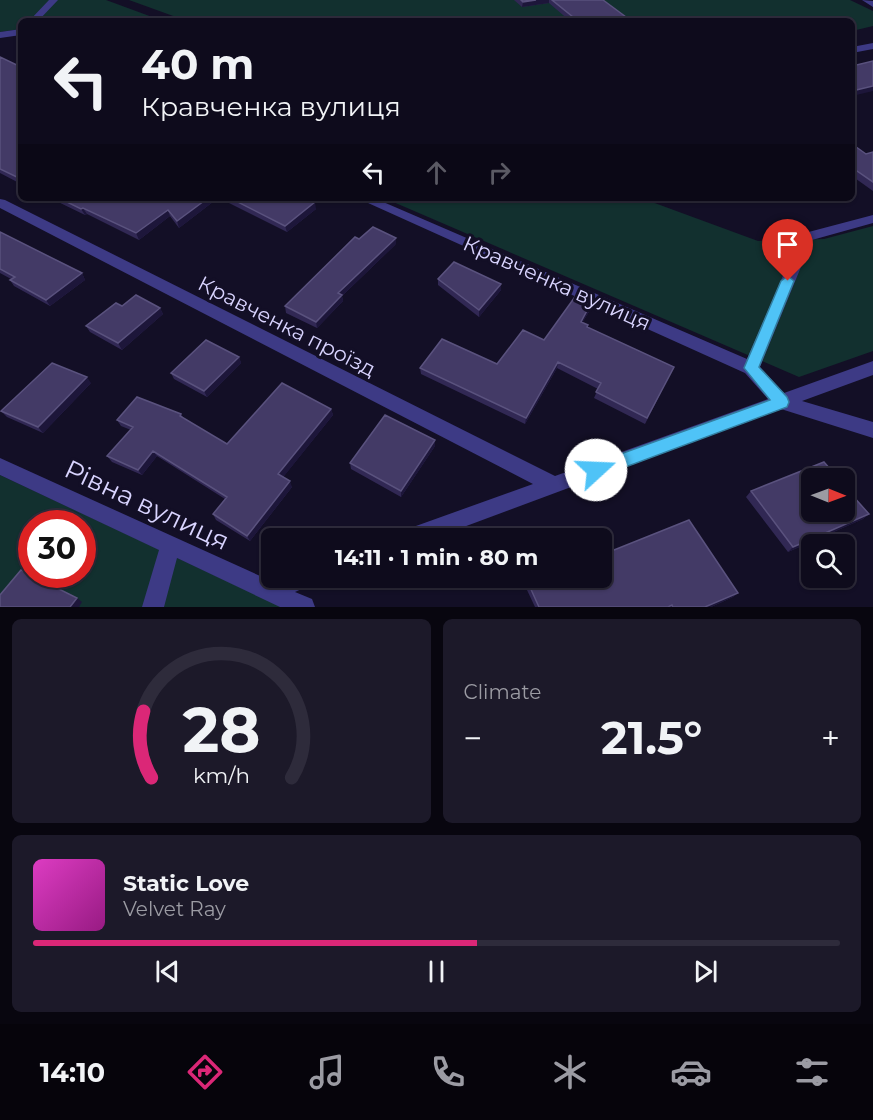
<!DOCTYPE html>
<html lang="en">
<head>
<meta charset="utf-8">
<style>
  :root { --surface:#0e0b1c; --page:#1c1929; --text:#f1f3f6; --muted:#9b9ba3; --line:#2e2b3b; --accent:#db2777 }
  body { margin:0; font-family:Montserrat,sans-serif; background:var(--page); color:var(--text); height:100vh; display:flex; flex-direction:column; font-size:22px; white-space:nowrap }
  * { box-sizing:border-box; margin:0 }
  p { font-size:20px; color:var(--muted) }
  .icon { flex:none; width:33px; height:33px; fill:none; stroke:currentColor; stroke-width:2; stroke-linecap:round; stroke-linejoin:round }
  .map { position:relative; height:607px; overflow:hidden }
  .side { display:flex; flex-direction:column; gap:12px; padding:12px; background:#08060f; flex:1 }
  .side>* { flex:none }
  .banner { position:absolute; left:18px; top:18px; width:837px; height:183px; border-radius:9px; box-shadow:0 2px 4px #0004,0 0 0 2px var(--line); background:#0e0b1c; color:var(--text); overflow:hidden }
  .needle { width:39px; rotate:91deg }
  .controls { position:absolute; left:801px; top:468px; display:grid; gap:12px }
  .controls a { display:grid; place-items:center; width:54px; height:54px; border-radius:9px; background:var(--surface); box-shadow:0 2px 4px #0004,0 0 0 2px var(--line); font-size:30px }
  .speed { position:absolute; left:18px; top:510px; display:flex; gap:12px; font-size:30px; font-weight:700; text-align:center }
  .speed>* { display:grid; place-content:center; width:78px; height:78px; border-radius:50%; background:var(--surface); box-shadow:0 2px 4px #0004,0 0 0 2px var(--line); line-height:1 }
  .speed .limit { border:9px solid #d22; background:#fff; color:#111 }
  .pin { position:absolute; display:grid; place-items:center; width:51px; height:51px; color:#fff; margin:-62px -26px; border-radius:50% 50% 50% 0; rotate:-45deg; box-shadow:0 0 6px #0007 }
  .pin .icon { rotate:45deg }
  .me { position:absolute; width:66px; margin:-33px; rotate:70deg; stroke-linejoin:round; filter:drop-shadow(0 0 4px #0008) }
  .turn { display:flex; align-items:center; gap:21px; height:126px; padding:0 24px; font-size:27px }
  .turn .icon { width:78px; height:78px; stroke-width:2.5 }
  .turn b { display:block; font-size:42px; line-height:51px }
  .lanes { display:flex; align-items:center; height:57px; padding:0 24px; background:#0003; justify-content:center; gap:30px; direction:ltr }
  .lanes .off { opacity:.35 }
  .big { font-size:45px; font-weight:700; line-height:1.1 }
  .side .card { flex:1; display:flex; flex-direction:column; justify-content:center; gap:9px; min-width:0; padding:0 21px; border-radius:9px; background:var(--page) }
  .side .dial { align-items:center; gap:0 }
  .dial svg { height:156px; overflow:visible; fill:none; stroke:var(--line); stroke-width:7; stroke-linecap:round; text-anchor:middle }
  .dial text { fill:var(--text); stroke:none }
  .song { display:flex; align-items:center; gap:18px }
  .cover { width:72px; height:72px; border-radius:9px; background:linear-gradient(135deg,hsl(310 70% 55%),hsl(310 70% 35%)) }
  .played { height:6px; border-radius:3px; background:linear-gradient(90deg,var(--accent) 55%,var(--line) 55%) }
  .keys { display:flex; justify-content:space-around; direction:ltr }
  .heat { display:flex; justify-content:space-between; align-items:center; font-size:33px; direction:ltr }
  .side .tiles { flex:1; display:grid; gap:12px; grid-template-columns:1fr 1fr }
  .card:last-child { grid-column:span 2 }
  .trip { position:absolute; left:261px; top:528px; width:351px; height:60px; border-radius:9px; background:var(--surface); box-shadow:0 2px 4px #0004,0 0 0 2px var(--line); font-weight:700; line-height:60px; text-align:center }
  .menu { display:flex; height:96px; justify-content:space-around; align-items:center; background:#06040b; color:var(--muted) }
  .menu .icon { width:42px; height:42px }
  .menu .current { color:var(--accent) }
  .menu b { font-size:27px; color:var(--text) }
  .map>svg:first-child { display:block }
  .green { fill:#12302f; fill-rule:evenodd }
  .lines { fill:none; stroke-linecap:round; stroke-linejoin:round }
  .minor { fill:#3d3a85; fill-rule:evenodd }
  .wall { fill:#312854 }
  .shaded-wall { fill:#1d163a }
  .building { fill:#433a66; stroke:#5a527e; stroke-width:1.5 }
  .route { fill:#4fc3f7; stroke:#337fa1; stroke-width:1.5 }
  .labels { text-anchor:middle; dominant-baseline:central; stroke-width:6; stroke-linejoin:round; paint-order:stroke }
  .street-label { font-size:21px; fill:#d9d4ff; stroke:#130f26 }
  .near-street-label { font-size:26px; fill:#d9d4ff; stroke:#130f26 }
</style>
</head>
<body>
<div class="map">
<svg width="873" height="607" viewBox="0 0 873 607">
  <rect width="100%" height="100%" fill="#130f26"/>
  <!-- green -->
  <path class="green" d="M0 0H106L163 21H21V29L0 32Z
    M129 0H850L873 11V26L852 31V21H187Z
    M384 198H641L758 241 824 239 873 226V351L799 377Z
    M0 475 282 607H0ZM32 524H82V574H32Z"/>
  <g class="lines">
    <!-- minor -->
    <path class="minor" d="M49 0H58L38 21H29Z
      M862 0 873 1V7Z
      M21 29V35L0 38V32Z
      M873 43V49L852 53V47Z
      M357 198H374L747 359 801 234 873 215V223L812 240 760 367 784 393 873 361V375L802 401 873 422V438L781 409 434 538H399L402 531 533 484 0 208V199L5 200 555 476 768 399 745 373Z
      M0 458 269 580 276 578H313L310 585 295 592 312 599 315 607H280L177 558 164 607H142L159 550 0 475Z"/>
  </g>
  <!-- wall -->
  <path class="wall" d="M514 0H603L625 21H570L549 3 522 7Z
    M0 57 21 67V184L0 173Z
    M852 144 866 154 873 152V191L852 176Z
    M50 198H218L179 228 170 216 139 240 87 214 85 215Z
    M219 198H306L316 209 287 232Z
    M0 232 82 273 85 280 50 306 14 286 10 280 11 279 0 273Z
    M396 244 342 296 343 301 317 328 286 313 285 306Z
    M438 279 501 284V290L479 317 438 285Z
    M591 303 590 310 582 323 588 325 587 327 674 367 645 424 594 398 598 389 557 368 525 424 421 374 420 368 497 364 544 340Z
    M122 306 160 308 163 314 122 350 90 332 86 326Z
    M239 357 241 363 207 397 174 379 171 373Z
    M91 383 43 433 7 417 1 411Z
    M331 409 333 415 283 477 292 487 250 541 216 520 213 514 225 499 157 456 142 475 112 462 107 456 131 430 121 426 117 420 181 414 184 419 227 444Z
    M435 446 401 497 351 469 350 463Z
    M751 491 869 514 863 519 788 552 746 497Z
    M614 550 738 593 733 597 711 607H535L527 590 529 585Z"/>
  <!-- shaded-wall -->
  <path class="shaded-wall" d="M536 0H549V3L522 7 523 2Z
    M626 17 625 21H603Z
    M873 86V91L852 96V91Z
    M208 198H218L179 228 177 221Z
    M315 202 316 209 287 232 285 226Z
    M83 208 87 214 85 215 81 209Z
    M168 210 170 216 139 240 136 233Z
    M396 238V244L342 296 343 301 317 328 316 322 338 293Z
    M82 273 85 280 50 306 46 300Z
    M501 284V290L479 317V310Z
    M591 303 590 310 579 328 581 322Z
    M160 308 163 314 122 350 118 343Z
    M239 357 241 363 207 397 204 391Z
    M558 362 557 368 525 424 526 418Z
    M87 377 91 383 43 433 38 427Z
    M331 409 333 415 281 480 278 474Z
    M435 440V446L401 497V491Z
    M153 451 157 456 142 475 138 470Z
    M290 481 292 487 250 541 247 536Z
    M869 514 863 519 788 552 793 547Z
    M738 593 733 597 711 607H705Z
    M77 598 82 602 79 607H70Z"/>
  <!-- building -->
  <path class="building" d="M521 0H536L523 2Z
    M552 0H603L626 17 603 21H578Z
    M0 57 21 67V179L0 169Z
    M873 61V86L852 91V66Z
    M852 144 866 154 873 152V182L854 169H852Z
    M59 198H208L177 221 168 210 136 233 83 208 81 209Z
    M230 198H306L315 202 285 226Z
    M373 227 396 238 338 293 342 295 316 322 285 306 355 237 359 239Z
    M0 232 82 273 46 300 10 280 15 277 0 269Z
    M454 262 501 284 479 310 438 279Z
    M577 294 591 303 581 322 588 325 587 327 674 367 647 418 596 392 601 383 558 362 526 418 420 368 442 339 497 364 523 330 544 340Z
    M136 295 160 308 118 343 86 326 116 303 122 306Z
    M206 340 239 357 204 391 171 373Z
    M52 363 87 377 38 427 1 411Z
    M282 383 331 409 278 474 290 481 247 536 213 514 227 497 153 451 138 470 107 456 133 427 117 420 137 397 181 414 180 416 227 444Z
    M385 415 435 440 401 491 350 463Z
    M824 462 838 478H812V512H844V486L869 514 793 547 751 491Z
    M689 520 738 593 705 607H673L672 605 668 607H539L529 585 546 578H602V538H588L604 532 614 550Z
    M21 570 77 598 70 607H0V595Z"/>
  <!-- route -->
  <path class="route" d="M788 276 794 281 759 367 787 397 789 402 787 407 596 478 590 476 587 470 590 465 770 400 744 368 781 281Z"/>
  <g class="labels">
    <!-- street labels -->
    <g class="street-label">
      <text transform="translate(557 283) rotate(24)">Кравченка вулиця</text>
      <text transform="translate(287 326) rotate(27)">Кравченка проїзд</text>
    </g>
    <!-- near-street labels -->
    <g class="near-street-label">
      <text transform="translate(147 505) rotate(25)">Рівна вулиця</text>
    </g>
  </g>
</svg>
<div class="controls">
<a><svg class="needle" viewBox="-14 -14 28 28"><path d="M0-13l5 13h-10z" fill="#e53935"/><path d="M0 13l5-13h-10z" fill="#9b9ba3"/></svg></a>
<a><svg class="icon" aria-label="search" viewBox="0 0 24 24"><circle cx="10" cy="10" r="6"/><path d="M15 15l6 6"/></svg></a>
</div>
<div class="speed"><div class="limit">30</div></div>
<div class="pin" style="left:788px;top:281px;background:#d93025"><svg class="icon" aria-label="arrive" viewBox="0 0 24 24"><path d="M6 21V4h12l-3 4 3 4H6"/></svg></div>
<svg class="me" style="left:596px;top:470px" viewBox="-20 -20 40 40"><circle r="19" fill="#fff"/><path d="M0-13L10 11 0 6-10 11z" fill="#4fc3f7"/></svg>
<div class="trip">14:11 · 1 min · 80 m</div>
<div class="banner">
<div class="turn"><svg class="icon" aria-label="left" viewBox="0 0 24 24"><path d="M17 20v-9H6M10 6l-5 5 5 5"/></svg><div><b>40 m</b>Кравченка вулиця</div></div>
<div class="lanes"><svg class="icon" aria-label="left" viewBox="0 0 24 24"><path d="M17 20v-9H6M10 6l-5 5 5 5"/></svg><svg class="icon off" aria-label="ahead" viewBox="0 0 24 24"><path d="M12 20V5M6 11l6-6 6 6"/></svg><svg class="icon off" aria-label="right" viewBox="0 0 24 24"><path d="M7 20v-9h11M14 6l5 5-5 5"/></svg></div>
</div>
</div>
<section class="side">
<div class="tiles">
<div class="card dial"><svg viewBox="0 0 100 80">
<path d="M14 69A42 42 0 1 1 86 69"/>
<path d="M14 69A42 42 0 0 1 10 35" stroke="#db2777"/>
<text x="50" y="56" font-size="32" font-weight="700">28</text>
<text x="50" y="72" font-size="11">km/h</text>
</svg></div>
<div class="card"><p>Climate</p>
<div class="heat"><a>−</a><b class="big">21.5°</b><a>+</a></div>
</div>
<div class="card">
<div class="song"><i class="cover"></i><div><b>Static Love</b><p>Velvet Ray</p></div></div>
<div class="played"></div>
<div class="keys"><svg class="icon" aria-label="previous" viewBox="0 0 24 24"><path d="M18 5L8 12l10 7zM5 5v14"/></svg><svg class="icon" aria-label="pause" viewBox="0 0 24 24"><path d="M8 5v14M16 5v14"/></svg><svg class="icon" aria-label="next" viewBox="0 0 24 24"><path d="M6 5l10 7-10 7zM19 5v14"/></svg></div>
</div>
</div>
</section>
<nav class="menu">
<b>14:10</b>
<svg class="icon current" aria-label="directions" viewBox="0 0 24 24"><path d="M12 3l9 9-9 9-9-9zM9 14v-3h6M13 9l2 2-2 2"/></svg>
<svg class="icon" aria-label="music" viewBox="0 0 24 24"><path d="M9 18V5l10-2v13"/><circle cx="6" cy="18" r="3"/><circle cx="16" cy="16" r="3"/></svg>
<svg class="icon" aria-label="phone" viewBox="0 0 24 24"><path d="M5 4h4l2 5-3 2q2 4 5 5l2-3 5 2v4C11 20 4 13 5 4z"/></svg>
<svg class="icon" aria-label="climate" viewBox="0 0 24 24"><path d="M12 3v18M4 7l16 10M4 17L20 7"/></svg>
<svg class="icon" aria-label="car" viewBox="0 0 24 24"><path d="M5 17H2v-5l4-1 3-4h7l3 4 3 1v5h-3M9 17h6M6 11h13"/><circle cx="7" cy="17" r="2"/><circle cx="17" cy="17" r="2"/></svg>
<svg class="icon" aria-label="filters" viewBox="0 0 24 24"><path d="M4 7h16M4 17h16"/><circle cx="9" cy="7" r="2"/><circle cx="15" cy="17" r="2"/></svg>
</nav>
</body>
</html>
